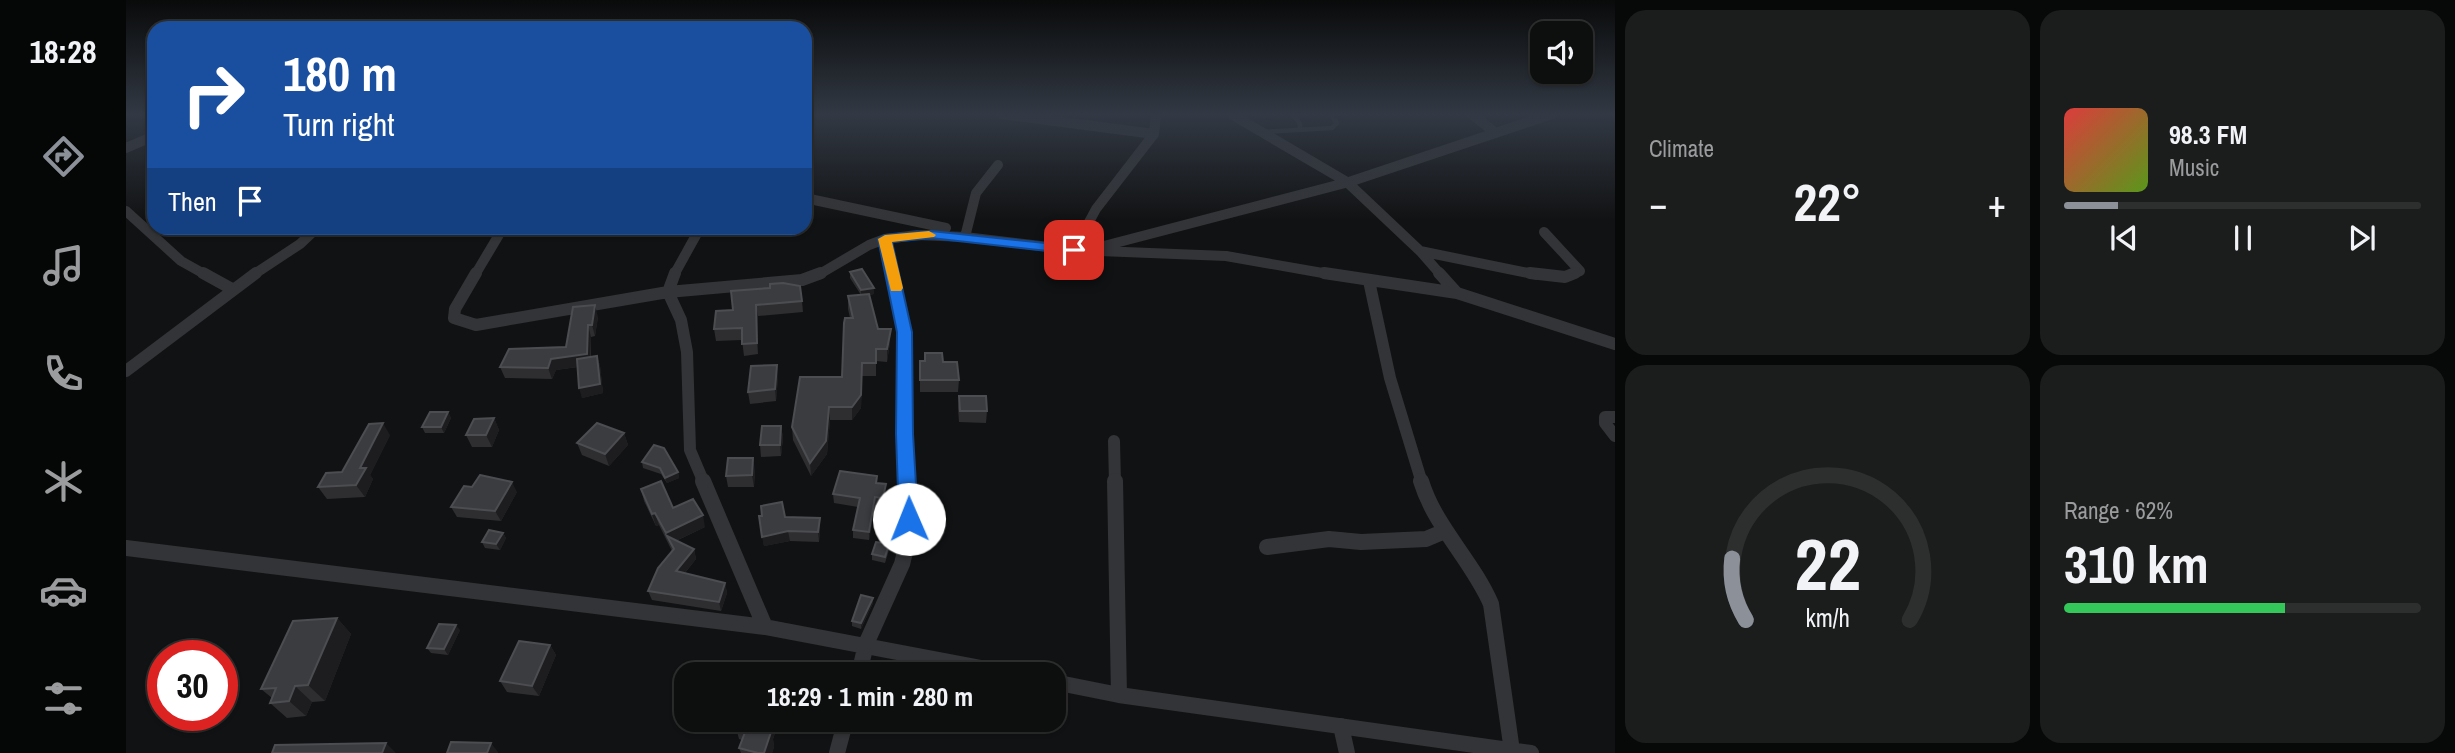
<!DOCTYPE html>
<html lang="en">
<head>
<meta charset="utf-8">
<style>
  :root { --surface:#0d0e0e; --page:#1b1c1c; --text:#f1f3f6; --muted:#9a9c9e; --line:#2d2e2e; --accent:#8c9099 }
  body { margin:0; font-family:"Archivo Narrow",sans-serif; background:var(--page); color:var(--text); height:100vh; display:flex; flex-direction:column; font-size:26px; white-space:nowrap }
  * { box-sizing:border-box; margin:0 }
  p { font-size:23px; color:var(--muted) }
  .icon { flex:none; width:38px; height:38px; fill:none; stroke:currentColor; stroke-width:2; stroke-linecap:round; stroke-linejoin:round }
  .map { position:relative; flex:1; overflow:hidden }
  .drawer { display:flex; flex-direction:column; gap:10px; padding:10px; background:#070808; width:840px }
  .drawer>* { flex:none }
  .guide { position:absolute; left:21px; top:21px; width:665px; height:214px; border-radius:21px; box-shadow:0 2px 5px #0004,0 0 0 2px var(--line); background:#1a4fa0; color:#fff; overflow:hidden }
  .controls { position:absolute; left:1404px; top:21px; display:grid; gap:14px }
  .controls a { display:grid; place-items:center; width:63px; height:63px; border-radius:14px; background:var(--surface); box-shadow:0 2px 5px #0004,0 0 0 2px var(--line); font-size:35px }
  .speed { position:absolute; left:21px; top:640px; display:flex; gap:14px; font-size:35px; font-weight:700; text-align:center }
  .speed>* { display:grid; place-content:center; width:91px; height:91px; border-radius:50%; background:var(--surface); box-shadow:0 2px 5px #0004,0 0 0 2px var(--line); line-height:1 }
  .speed .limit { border:10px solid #d22; background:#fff; color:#111 }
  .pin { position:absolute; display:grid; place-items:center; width:60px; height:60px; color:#fff; margin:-30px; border-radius:14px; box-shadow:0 4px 10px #0006 }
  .me { position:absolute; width:77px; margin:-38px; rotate:359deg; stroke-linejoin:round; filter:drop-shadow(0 0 5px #0008) }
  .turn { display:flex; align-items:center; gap:24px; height:147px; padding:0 21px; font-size:32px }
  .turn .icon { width:91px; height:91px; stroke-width:2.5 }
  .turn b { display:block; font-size:49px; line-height:60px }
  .then { display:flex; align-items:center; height:66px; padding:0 21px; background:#0003; gap:14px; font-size:26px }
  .big { font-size:52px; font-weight:800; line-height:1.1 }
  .drawer .widget { flex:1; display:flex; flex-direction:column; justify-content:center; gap:10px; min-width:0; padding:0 24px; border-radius:21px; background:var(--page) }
  .drawer .dial { align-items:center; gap:0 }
  .dial svg { height:182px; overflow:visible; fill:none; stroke:var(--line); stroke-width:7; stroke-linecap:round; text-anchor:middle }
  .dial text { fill:var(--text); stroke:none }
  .song { display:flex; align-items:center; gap:21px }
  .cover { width:84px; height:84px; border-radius:10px; background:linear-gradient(135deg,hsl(0 70% 55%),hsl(90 70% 35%)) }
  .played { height:7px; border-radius:4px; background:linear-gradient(90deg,var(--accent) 15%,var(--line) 15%) }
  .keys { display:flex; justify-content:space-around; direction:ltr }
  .heat { display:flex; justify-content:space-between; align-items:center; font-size:38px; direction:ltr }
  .charge { height:10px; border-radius:5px; background:linear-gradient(90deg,#34c759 62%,var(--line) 0) }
  .drawer .tiles { flex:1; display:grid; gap:10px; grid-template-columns:repeat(2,1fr) }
  .trip { position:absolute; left:548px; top:662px; width:392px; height:70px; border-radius:21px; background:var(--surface); box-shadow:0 2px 5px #0004,0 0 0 2px var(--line); font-weight:800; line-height:70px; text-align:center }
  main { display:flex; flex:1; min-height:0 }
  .tabs { display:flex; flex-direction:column; width:126px; justify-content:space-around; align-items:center; background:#050606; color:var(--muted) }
  .tabs .icon { width:49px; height:49px }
  .tabs .selected { color:var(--accent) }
  .tabs b { font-size:32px; color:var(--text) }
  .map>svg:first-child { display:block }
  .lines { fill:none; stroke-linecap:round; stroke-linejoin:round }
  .service { stroke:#333437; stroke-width:4.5 }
  .minor-far2 { stroke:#333437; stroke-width:10 }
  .minor-far1 { stroke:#333437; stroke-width:12 }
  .minor { stroke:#333437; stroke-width:16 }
  .wall { fill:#2e2e31 }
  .shaded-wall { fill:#1d1d1f }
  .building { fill:#3b3c3f; stroke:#4b4d51; stroke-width:2 }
  .route { fill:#1a73e8; stroke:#114b97; stroke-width:2 }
  .slow { fill:#f59e0b }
</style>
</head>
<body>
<main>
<nav class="tabs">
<b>18:28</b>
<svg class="icon selected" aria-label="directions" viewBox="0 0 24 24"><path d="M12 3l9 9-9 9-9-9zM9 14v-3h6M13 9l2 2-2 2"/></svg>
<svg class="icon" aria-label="music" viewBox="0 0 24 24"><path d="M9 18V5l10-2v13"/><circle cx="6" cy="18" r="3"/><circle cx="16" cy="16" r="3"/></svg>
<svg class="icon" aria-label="phone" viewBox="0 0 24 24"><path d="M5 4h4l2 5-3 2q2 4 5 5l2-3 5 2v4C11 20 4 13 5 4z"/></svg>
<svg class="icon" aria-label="climate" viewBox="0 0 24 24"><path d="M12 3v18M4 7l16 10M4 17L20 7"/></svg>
<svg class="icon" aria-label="car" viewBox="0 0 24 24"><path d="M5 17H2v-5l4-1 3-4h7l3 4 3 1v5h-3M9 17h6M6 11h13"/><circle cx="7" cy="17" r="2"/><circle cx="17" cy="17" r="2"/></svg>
<svg class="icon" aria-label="filters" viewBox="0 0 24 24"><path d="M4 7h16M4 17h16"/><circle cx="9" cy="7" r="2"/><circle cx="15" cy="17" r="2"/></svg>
</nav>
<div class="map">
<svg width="1489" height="753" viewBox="0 0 1489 753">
  <rect width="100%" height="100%" fill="#111213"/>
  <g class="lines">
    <!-- service -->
    <path class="service" d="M1167 114 1174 124V129
      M1137 132 1206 128 1211 123 1204 114"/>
    <!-- minor-far2 -->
    <path class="minor-far2" d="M876 114 1028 134
      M1105 114 1221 182 1294 251 1315 275
      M1346 114 1367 131
      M0 148 28 136
      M679 198 820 228
      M0 211 55 261 80 275
      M1418 232 1454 271 1444 275
      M839 237 850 193 872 165
      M759 239 766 275
      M974 247 1223 182 1426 114
      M948 250 970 209 1028 134 1030 114
      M1294 251 1412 275
      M127 275 174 244 191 228
      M349 275 377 228
      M548 275 574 228
      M692 275 743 245 759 239 791 235 839 237 948 250 1100 256 1208 275"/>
    <!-- minor-far1 -->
    <path class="minor-far1" d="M77 273 106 289
      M350 273 329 309 328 318 350 325 542 292 676 280 695 273
      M549 273 542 292 555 320 561 352 564 450 578 483
      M766 273 778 332 781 483
      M1198 273 1331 293 1489 344
      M1313 273 1331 293
      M1404 273 1439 277 1449 273
      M1243 281 1264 378 1296 483
      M0 371 130 273
      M1489 417H1479V423L1489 436
      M988 441 989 483"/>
    <!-- minor -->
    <path class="minor" d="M577 481 639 627
      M989 481 993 695
      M1295 481C1309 527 1346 560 1365 604L1386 751
      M1141 547 1203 539 1235 542 1300 539 1319 531
      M0 548 639 627 887 674
      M733 674 740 644 776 564 781 544V481
      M928 682 993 695 1405 753
      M1215 726 1221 753
      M711 753 720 719"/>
  </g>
  <!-- wall -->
  <path class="wall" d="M724 272 748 294 743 295 752 329 764 342 761 362 750 361V376H736L735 408 726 420H704L701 454 685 476 667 440 666 427 716 377 724 318 722 309V296L735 295 724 278Z
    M605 291 676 301 677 312 632 316V354L618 356 616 340 590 341 588 329 607 310Z
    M447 307 472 317 469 336 465 337V357L471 356 474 366 477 393 456 398 452 367 430 370 426 379 379 378 374 367 440 347Z
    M799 353 817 362 833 380 832 392H794V361H798Z
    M652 377 650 401 624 404 622 392Z
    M833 396 861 411 860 423 833 422 832 408Z
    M322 412 325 418 318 433H299L296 427Z
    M368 418 373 430 366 447H346L340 435Z
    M655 426 657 438 655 456 635 457 634 445Z
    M498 433 502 445 483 466 456 455 451 443Z
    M264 435 244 475 247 479 239 497 201 499 192 487 216 472Z
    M516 462 552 472 553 478 541 483 535 474 517 468Z
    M629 470 628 487H602L600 476Z
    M751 483 760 484 757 507 749 506 743 540 727 538V530L732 507 708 503 707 494Z
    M515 489 579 527 550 541 568 549 570 559 559 573 599 583 601 593 595 611 526 600 522 591 546 551 533 525 530 526 518 501Z
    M391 492 375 521 331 517 325 507Z
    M633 516 659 517 694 528 693 542 664 541 638 546Z
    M377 533 380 538 374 550 359 548 356 542Z
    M763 544V550L759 563 746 560V554Z
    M747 603 735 629 726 626V621Z
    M211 618 225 634 199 701 186 702 180 716 161 718 144 703 146 698 135 689Z
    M334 630 322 655 305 653 301 648Z
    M424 645 430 655 413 696 381 692 374 681Z
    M601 719H654L647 739 648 747 646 753H615L613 748 616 740 613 739 609 724 610 722Z"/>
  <!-- shaded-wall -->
  <path class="shaded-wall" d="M748 288V294L735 296V290Z
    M469 305 472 317 469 336 466 325Z
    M630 305 632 316V354L631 343Z
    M462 325 465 337 464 365 430 370 426 379 422 368 425 359 461 354Z
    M765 329 764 342 761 362V349Z
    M471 356 474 366 477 393 456 398 453 388Z
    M651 365 652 377 650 401 649 389Z
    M736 376 735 408 726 420V407Z
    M703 407 704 420 701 454 685 476 684 463Z
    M322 412 325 418 318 433 315 427Z
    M368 418 373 430 366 447 360 435Z
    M257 423 264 435 244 475 247 479 239 497 230 485 234 468Z
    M655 426 657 438 655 456 654 445Z
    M498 433 502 445 483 466 479 454Z
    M627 458 629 470 628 487 626 475Z
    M552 472 553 478 541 483 539 478Z
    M386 482 391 492 375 521 369 511Z
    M749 497V506L743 540V532Z
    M529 513 533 525 530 526 526 514Z
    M577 515 579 527 545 543 541 536 543 544 540 533Z
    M694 518V528L693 542 692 532Z
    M662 531 664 541 638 546 636 537Z
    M377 533 380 538 374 550 370 544Z
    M568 549 570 559 553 580 550 571Z
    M599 583 601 593 595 611 593 602Z
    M747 598V603L735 629V623Z
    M211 618 225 634 199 701 182 685Z
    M330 625 334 630 322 655 318 649Z
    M424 645 430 655 413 696 406 686Z
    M169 686 186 702 180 716 163 701Z
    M646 719H654L647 739 648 747 646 753H638L641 731Z
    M260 743 270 753H256Z
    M365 743 372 752V753H361Z"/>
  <!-- building -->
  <path class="building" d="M736 269 748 288 735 290 724 272Z
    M657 283 674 286 676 301 630 305 631 343 616 344V328L588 329 590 311 607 310 605 291 644 288V284Z
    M743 294 752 329H765L761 349H750V363H736L735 395 726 407H703L700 441 684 463 666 427 674 377H716L718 323 719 318H727L722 296Z
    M469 305 466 325H462L461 354 425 359 422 368 374 367 383 349 440 347 447 307Z
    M799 353H816L817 362H831L833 380H794V361H799Z
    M471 356 474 384 453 388 451 359Z
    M651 365 649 389 622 392 625 366Z
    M833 396H860L861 411H834Z
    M304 412H322L315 427H296Z
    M368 418 360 435H340L348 419Z
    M257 423 234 468H240L230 485 192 487 200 473 216 472 243 424Z
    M471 423 498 433 479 454 451 443Z
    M636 426H655L654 445H634Z
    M528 445 538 448 552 472 539 478 534 468 516 462Z
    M602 458H627L626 475 600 476Z
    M714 471 751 476 750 483 760 484 757 498 749 497 743 532 727 530 734 498 707 494Z
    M354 475 386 482 369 511 325 507 338 486 346 487Z
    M535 481 547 508 567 499 577 515 540 533 529 513 526 514 515 489Z
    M656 502 659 517 694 518 692 532 662 531 636 537 633 516H636L635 506Z
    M363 530 377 533 370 544 356 542Z
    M541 536 568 549 550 571 599 583 593 602 522 591 532 568 548 549Z
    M750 542 763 544 759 557 746 554Z
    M735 595 747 598 735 623 726 621Z
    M211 618 182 685 169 686 163 701 144 703 150 688 135 689 167 621Z
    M313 624 330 625 318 649 301 648Z
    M393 641 424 645 406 686 374 681Z
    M591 666 621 674H587Z
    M630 671 642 674H629Z
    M611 719H646L641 731 645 732 638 753H632L613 748 621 727 609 724Z
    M325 742 365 743 361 753H321Z
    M260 743 256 753H146L149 745Z"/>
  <!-- sky -->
  <linearGradient id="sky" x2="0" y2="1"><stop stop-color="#090a0a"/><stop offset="0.52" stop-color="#323944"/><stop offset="1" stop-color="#323944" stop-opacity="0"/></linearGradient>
  <rect width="1489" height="220" fill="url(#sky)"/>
  <!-- route -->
  <path class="route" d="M805 231 948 246 955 250 948 254 805 238 766 242 786 332 787 434 792 519 789 524 783 526 776 524 773 519 770 434 771 332 752 239 759 235Z"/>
  <!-- slow -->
  <path class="slow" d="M803 231 810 235 808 237 766 242 777 288 775 291H765L752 239 759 235Z"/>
</svg>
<div class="controls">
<a><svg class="icon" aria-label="sound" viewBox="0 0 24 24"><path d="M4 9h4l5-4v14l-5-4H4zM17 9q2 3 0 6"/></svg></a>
</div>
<div class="speed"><div class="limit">30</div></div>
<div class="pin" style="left:948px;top:250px;background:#d93025"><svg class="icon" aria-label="arrive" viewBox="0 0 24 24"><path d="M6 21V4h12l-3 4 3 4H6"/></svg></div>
<svg class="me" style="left:783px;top:519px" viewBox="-20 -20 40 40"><circle r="19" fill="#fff"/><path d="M0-13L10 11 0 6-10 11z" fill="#1a73e8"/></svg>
<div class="trip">18:29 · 1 min · 280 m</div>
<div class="guide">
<div class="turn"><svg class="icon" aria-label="right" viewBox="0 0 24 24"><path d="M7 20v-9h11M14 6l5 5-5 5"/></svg><div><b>180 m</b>Turn right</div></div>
<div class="then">Then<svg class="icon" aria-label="arrive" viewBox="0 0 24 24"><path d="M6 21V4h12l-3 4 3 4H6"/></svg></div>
</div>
</div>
<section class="drawer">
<div class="tiles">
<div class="widget"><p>Climate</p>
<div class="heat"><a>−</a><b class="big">22°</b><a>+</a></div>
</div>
<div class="widget">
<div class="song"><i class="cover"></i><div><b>98.3 FM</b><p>Music</p></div></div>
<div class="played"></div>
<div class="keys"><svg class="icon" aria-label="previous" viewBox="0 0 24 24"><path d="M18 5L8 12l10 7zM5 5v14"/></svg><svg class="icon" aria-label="pause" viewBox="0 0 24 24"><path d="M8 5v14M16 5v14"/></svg><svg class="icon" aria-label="next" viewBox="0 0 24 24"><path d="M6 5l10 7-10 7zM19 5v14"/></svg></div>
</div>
<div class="widget dial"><svg viewBox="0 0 100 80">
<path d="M14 69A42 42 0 1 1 86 69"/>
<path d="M14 69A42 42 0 0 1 8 42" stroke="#8c9099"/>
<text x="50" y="56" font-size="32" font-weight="700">22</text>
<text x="50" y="72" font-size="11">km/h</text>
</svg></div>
<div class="widget"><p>Range · 62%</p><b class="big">310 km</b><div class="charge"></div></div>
</div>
</section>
</main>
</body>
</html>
